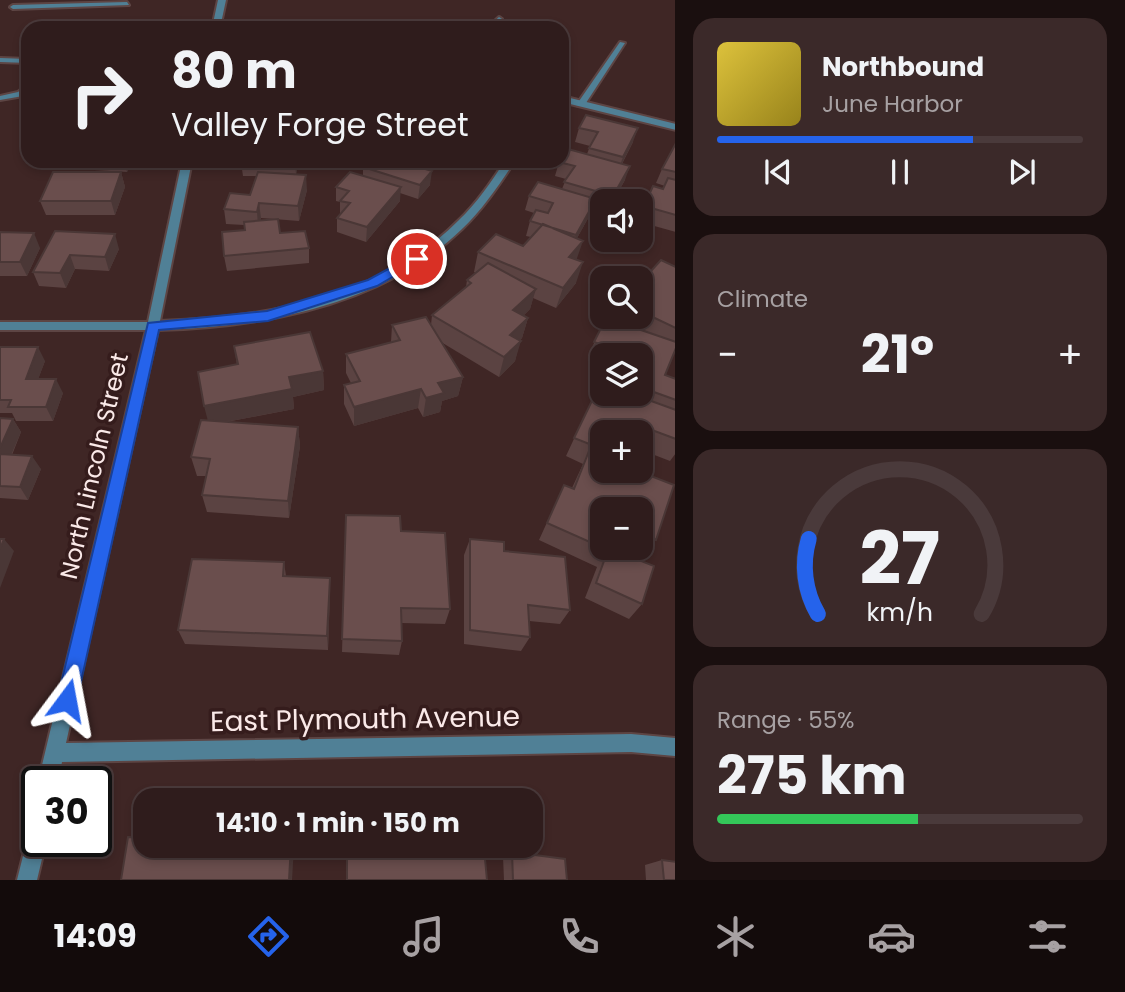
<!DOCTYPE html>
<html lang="en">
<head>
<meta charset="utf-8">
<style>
  :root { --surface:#2f1c1c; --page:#3b2929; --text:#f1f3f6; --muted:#a7a1a3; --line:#4a3a3b; --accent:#2563eb }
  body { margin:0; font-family:Poppins,sans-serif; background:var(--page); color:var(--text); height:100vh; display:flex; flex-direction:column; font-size:26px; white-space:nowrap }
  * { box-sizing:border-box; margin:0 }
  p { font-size:23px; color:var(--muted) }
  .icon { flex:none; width:38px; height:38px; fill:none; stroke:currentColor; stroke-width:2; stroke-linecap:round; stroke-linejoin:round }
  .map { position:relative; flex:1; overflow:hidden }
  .panel { display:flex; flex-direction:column; gap:18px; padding:18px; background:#1a0f0f; width:450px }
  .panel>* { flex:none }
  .guide { position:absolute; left:21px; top:21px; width:548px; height:147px; border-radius:21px; box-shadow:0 4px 10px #0003,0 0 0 2px var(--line); background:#2f1c1c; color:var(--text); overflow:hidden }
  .tools { position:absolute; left:590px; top:189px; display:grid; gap:14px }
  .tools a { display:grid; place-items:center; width:63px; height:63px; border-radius:14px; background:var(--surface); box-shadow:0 4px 10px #0003,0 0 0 2px var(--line); font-size:35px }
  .speed { position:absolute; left:21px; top:766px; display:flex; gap:14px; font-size:35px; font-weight:700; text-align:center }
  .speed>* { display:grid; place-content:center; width:91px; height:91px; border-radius:50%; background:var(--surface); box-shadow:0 4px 10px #0003,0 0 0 2px var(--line); line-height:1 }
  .speed .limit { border:4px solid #111; border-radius:10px; background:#fff; color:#111 }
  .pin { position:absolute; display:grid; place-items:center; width:60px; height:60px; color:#fff; margin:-30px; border:4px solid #fff; border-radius:50%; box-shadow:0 2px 7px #0007 }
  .me { position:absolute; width:77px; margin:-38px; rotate:13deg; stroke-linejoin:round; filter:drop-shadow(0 0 5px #0008) }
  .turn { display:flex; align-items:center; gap:24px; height:147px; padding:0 35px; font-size:32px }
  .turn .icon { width:91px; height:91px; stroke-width:2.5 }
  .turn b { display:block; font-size:49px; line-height:60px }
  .big { font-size:52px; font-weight:700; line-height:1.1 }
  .panel .tile { flex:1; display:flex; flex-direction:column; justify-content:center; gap:10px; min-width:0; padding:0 24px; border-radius:21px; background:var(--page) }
  .panel .dial { align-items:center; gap:0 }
  .dial svg { height:182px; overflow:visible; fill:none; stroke:var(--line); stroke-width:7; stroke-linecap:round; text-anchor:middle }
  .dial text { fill:var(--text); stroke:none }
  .song { display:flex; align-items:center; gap:21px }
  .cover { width:84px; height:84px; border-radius:10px; background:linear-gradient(135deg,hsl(50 70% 55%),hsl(50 70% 35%)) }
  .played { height:7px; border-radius:4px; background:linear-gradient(90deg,var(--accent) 70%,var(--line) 70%) }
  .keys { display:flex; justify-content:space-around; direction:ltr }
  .heat { display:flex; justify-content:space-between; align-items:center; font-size:38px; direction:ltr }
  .charge { height:10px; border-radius:5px; background:linear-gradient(90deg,#34c759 55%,var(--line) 0) }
  .trip { position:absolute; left:133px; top:788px; width:410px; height:70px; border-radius:21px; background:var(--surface); box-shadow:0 4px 10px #0003,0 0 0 2px var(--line); font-weight:700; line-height:70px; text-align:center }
  .tab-bar { display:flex; height:112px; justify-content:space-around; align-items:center; background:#130b0b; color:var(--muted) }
  .tab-bar .icon { width:49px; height:49px }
  .tab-bar .on { color:var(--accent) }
  .tab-bar b { font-size:32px; color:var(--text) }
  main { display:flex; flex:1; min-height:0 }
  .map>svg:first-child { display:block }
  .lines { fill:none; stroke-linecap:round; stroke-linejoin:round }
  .service-casing { stroke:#5d4544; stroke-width:4 }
  .minor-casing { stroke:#5d4544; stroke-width:4 }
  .tertiary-casing { stroke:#5d4544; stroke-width:4 }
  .service { fill:#508096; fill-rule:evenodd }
  .minor { fill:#508096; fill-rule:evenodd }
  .tertiary { fill:#508096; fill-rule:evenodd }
  .wall { fill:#5b4342; fill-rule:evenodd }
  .shaded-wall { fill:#4a3736 }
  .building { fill:#6a4e4d; stroke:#4a3736; stroke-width:2 }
  .route { fill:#2563eb; stroke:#184099; stroke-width:2 }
  .labels { text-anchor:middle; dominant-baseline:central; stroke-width:7; stroke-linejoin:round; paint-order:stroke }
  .street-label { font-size:24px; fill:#fae9e8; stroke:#351c1c }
  .near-street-label { font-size:28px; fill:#fae9e8; stroke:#351c1c }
</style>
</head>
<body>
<main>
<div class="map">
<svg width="676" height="880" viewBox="0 0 676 880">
  <rect width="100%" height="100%" fill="#3f2625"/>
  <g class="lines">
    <defs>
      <path id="service" d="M127 2 129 5 13 9 10 7 13 5Z
        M499 17 502 19 494 28H487Z
        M620 42 625 43 584 106H578L577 104Z
        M25 86H28V92L23 96 0 100V96L18 92Z"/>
      <path id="minor" d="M218 0H226L220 28H212Z
        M182 161H192L160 321C265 318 382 298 459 220 477 203 491 182 505 161H515C499 185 483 209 462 229 383 305 265 327 158 330L66 743 631 734 676 738V756L631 752 62 762 58 782H38L146 330H0V322H148Z
        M37 825V842H46L37 880H17L30 828Z"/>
      <path id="tertiary" d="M0 58 28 59V63L0 62Z
        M562 96 676 124V130L562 102Z"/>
    </defs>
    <!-- service casing -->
    <use href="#service" class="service-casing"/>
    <!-- minor casing -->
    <use href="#minor" class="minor-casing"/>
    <!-- tertiary casing -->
    <use href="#tertiary" class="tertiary-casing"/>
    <!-- service -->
    <use href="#service" class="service"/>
    <!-- minor -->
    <use href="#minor" class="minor"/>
    <!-- tertiary -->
    <use href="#tertiary" class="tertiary"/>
  </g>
  <!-- wall -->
  <path class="wall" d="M579 128 633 142 622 164 625 180 613 201H602V209L593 206 591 213 577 238 576 283 556 308 533 298 530 309 524 315 528 318 522 338 520 340 515 361 499 377 441 342 463 377 458 396 442 401 440 412 423 417 418 408 354 426 344 404V385L351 383 346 373V354L391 342 392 325H431L432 315 466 287 467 280 476 273 474 272 478 252 523 246 531 237 526 236 530 221 534 213 525 210 529 196 562 189 566 179 555 176 559 162 587 154 590 146 575 142Z
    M676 143V232L640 222V214L653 186 663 189 665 186 656 183 662 169Z
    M60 161H133L127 172 62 168Z
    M235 161H299L296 174 307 190 299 221 261 218 260 221 309 248V263L227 271 224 256 245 230 244 225 226 224 224 209 250 195 257 176H243L241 163H235Z
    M354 161H424L423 166 421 168 430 185 418 199 400 193V201L366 242 337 232V218L340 215V202L336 201V187L363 175V170L354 167Z
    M121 172 125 187 115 215H46L40 201Z
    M55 231 119 249 109 271 75 269 66 288 39 286 33 272Z
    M0 232 40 248 27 276H0Z
    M661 260 676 267V348L665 375 676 379V453L670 461 644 451 640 460V432H602V471H638L674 485 656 540 643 557 633 552 631 557 654 566 642 604 629 619 585 598 597 567 539 540 564 485 572 488 583 464 566 456 598 387 593 385 602 366V394H640V355H602V362L588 356 606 318 650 333 616 317H640V283ZM602 509H640V548H602Z
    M234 346 323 371 324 390 293 397 294 409 226 422 298 427 300 446 289 518 207 512 202 495 206 476H197L191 457 207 421 237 365Z
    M0 347 45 361 38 379 63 393 53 421H16L12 413H0Z
    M0 418 13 419 21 432 12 455 41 469 28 500 0 498Z
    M346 515 401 531 450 609 445 624 401 623 402 641 399 655 342 652Z
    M470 539 504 551 570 610 560 624 529 621 530 637 521 651 464 644V555Z
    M284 562 286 576 330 593 328 650 185 644 178 630Z
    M512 852 567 880H504L503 857Z
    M662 860 676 880H646L645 865Z"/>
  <!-- shaded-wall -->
  <path class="shaded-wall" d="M638 128 633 142 618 171 623 157Z
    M124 161H133L127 172Z
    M295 161H299L296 175Z
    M416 161H424L423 166 411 179 412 165Z
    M630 166 625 180 613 201H611Z
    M432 171 430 185 418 199 420 185Z
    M121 172 125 187 115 215 111 201Z
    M306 175 307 190 299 221 298 206Z
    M401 187 400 201 366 242 367 227Z
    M596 199 591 213 571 249 576 235Z
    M259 203 261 218 258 226 257 212Z
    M34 233 40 248 27 276 20 262Z
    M115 234 119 249 109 271 105 257Z
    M583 241 576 261 569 257Z
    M70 255 75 269 66 288 60 273Z
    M583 262 576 283 556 308 563 288Z
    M536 289 530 309 508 330 513 310Z
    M528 318 522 338 504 355 510 335Z
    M521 341 515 361 499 377 504 357Z
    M38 347 45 361 33 393 26 379Z
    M323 371 324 390 293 397 294 409 209 425 204 406 289 377Z
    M463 377 458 396 442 401 440 412 423 417 426 398 438 383Z
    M56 379 63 393 53 421 46 407Z
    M421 389 418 408 354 426V407Z
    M13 419 21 432 6 467 0 458V448Z
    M298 427 300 446 289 518 288 501Z
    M32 456 41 469 28 500 20 487Z
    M4 539 14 551 0 588V549Z
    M330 578V593L328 650 327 636Z
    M291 845H293L294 847 292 880H289Z"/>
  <!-- building -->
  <path class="building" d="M586 115 638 128 623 157 589 148 598 132 579 128Z
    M676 143V172L662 169Z
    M568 149 630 166 613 196 564 182 575 166 559 162 562 161V158Z
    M241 161H280L241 162Z
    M369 161H416L412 165 432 171 420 185 363 167Z
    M53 172H121L111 201H40Z
    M258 172 306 175 298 206 259 203 257 212 224 209 230 193 250 195Z
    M350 172 401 187 367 227 337 218 350 203 340 201 349 191 336 187Z
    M668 178 676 180V215L644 206 653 186 663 189Z
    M538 182 596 199 576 235 530 221 536 210 548 213 553 203 529 196Z
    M278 219 280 233 305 231 309 248 224 256 222 232 245 230 244 222Z
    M543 224 583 241 569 257 583 262 563 288 478 252 496 234 523 246Z
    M55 231 115 234 105 257 70 255 60 273 33 272Z
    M0 232 34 233 20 262H0Z
    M661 260 676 267V328L640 311V283Z
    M488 263 536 289 513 310 528 318 510 335 521 341 504 357 432 315 471 283 467 280Z
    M426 317 463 377 438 383 444 393 426 398 421 389 354 407 344 385 360 381 346 354 400 340 392 325Z
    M606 318 676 342V348L665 375 676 379V400L640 387V355H607L611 348 594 342Z
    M310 332 323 371 289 377 292 389 204 406 198 372 238 364 234 346Z
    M0 347H38L26 379H56L46 407H8L11 400H0Z
    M601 382H602V394H632L676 410V439L652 430 640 460V432H602V449L574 438Z
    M0 418 13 419 0 448Z
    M201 420 298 427 288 501 202 495 210 459 191 457Z
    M589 451 602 456V471H638L674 485 656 540 640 534V509H602V548H634L631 557 654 566 642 604 596 583 608 550 547 523 564 485 574 489Z
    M0 454 32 456 20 487 0 486Z
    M346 515 400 516 401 531 445 533 450 609 401 608 402 641 342 639Z
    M0 539H4L0 549Z
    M470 539 504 542V551L565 557 570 610 528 605 530 637 470 630Z
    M192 559 284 562 283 576 330 578 327 636 178 630Z
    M128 837 145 838V845H291L289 880H121Z
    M512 852 565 859 567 880H513Z
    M347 858 485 859 487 880H347Z
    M662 860 676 862V880H664Z"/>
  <!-- route -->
  <path class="route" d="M412 256 423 259 377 286 268 321 159 330 77 700 74 707 67 710 60 707 57 700 148 323 267 311 368 280Z"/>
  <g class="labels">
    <!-- street labels -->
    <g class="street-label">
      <text transform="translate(94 466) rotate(-77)">North Lincoln Street</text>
    </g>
    <!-- near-street labels -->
    <g class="near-street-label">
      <text transform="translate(365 719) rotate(-1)">East Plymouth Avenue</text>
    </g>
  </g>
</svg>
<div class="tools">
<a><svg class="icon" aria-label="sound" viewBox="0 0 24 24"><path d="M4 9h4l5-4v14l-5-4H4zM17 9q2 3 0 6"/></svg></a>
<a><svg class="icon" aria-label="search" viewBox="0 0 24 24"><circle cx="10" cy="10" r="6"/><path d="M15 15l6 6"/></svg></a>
<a><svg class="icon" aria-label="layers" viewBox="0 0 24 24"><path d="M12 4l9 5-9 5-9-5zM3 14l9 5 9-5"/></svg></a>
<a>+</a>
<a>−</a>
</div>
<div class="speed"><div class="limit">30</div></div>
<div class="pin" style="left:417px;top:259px;background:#d93025"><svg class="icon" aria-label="arrive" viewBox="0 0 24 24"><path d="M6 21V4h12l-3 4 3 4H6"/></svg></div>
<svg class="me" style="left:67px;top:700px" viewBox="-20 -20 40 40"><path d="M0-17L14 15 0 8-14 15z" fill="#2563eb" stroke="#fff" stroke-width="4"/></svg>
<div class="trip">14:10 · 1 min · 150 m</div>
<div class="guide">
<div class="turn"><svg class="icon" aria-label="right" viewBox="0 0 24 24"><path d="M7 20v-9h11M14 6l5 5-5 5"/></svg><div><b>80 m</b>Valley Forge Street</div></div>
</div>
</div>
<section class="panel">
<div class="tile">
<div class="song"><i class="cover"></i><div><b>Northbound</b><p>June Harbor</p></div></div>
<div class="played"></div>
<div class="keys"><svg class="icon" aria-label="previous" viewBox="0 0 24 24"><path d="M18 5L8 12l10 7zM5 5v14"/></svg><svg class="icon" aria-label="pause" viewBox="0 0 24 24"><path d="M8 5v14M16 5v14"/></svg><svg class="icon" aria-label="next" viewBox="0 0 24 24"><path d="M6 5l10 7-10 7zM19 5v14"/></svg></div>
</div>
<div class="tile"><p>Climate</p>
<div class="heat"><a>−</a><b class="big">21°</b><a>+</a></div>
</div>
<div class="tile dial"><svg viewBox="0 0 100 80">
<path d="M14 69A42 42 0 1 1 86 69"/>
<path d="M14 69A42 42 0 0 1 10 36" stroke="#2563eb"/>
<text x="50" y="56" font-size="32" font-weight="700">27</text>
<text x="50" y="72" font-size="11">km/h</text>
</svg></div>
<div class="tile"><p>Range · 55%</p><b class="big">275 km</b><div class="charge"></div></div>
</section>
</main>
<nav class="tab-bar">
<b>14:09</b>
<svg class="icon on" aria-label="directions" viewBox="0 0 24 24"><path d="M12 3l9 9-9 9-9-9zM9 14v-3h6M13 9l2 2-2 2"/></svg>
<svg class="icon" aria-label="music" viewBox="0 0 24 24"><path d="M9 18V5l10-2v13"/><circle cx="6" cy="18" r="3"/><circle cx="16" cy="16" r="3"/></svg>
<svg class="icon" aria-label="phone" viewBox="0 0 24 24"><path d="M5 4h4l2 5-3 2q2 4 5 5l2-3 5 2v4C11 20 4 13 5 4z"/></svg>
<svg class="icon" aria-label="climate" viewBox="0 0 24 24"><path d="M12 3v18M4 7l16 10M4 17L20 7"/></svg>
<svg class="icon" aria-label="car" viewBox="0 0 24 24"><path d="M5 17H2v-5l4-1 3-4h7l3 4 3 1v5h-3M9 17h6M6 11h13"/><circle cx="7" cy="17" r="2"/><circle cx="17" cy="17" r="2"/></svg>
<svg class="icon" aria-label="filters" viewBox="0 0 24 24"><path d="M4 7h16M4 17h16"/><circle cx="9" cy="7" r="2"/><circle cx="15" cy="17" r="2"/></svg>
</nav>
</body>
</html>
